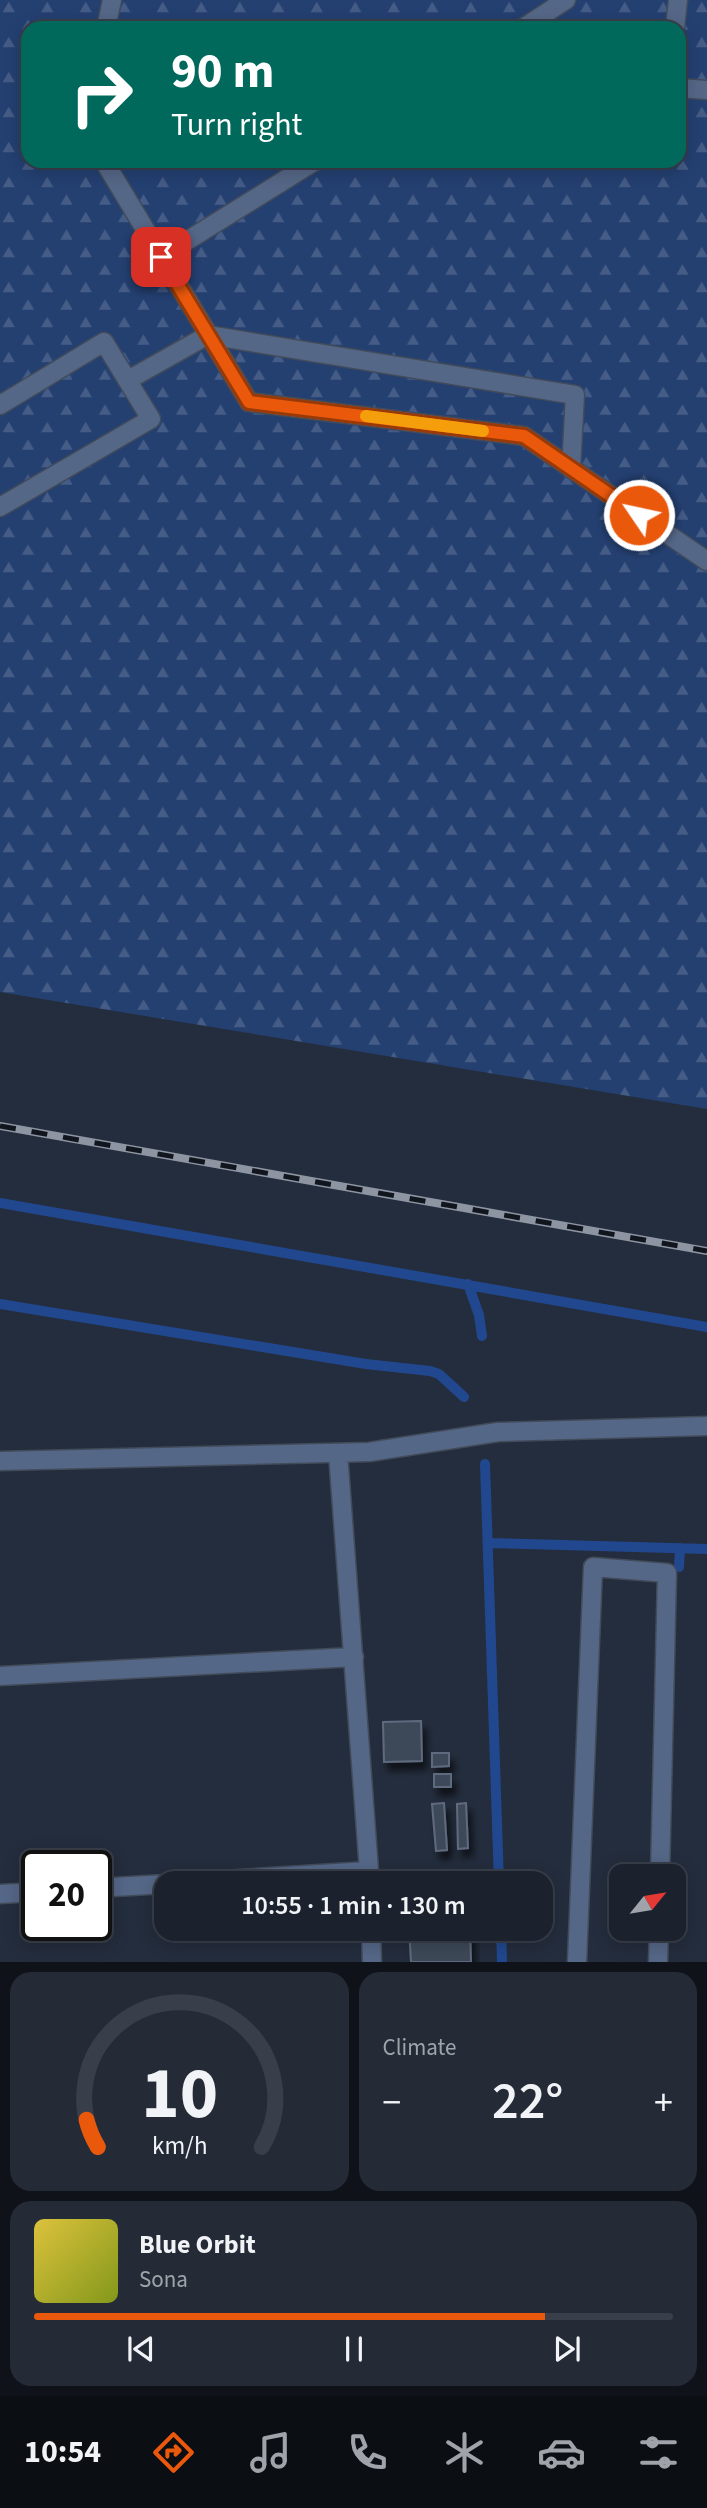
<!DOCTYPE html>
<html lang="en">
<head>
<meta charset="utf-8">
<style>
  :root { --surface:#1b222e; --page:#242a36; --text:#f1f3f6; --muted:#a0a4aa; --line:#393f4a; --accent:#ea580c }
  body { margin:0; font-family:"Source Sans 3",sans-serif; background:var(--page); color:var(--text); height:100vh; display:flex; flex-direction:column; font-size:26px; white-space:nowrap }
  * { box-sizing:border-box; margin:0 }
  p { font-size:23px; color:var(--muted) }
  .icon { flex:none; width:38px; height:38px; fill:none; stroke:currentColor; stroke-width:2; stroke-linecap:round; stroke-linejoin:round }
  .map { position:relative; height:1962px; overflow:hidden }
  .sheet { display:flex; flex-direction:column; gap:10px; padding:10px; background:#0f1319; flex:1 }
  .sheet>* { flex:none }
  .top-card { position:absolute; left:21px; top:21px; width:665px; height:147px; border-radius:21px; box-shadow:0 4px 18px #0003,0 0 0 2px var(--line); background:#00695c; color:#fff; overflow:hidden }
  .needle { width:46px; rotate:60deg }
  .buttons { position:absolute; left:609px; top:1864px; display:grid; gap:14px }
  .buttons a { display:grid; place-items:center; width:77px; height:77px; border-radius:14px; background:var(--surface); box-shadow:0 4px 18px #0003,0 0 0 2px var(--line); font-size:35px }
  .speed { position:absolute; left:21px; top:1850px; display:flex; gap:14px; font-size:35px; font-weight:700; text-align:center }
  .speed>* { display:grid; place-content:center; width:91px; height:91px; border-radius:50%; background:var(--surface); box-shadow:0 4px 18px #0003,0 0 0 2px var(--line); line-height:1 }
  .speed .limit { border:4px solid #111; border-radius:10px; background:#fff; color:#111 }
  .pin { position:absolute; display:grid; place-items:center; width:60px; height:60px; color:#fff; margin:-30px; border-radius:14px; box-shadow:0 4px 10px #0006 }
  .me { position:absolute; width:77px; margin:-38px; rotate:304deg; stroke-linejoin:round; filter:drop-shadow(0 0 5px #0008) }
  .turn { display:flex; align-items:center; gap:24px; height:147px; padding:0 35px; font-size:32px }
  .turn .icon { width:91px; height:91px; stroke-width:2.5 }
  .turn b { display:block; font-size:49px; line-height:60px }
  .big { font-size:52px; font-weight:600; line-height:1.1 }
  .sheet .widget { flex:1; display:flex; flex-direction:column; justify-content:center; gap:10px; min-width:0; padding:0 24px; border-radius:21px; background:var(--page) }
  .sheet .dial { align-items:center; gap:0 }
  .dial svg { height:182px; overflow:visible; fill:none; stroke:var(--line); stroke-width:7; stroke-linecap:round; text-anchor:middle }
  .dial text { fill:var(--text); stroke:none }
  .song { display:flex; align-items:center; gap:21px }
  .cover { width:84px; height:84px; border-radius:10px; background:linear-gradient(135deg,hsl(50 70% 55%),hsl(70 70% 35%)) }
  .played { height:7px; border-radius:4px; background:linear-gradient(90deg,var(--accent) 80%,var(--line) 80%) }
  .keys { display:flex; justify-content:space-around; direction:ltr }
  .heat { display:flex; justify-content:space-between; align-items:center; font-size:38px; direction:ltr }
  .sheet .tiles { flex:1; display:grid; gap:10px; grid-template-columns:1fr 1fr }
  .widget:last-child { grid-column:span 2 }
  .trip { position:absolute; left:154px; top:1871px; width:399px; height:70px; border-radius:21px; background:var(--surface); box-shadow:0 4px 18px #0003,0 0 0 2px var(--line); font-weight:600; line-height:70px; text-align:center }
  .tabs { display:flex; height:112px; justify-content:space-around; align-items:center; background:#0b0e12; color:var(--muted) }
  .tabs .icon { width:49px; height:49px }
  .tabs .selected { color:var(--accent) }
  .tabs b { font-size:32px; color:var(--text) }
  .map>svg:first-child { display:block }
  .forest { fill:url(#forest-firs); fill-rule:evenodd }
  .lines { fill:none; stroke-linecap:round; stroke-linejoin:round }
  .stream { stroke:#21488e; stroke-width:10 }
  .building { fill:#3d4859; stroke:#606b7e; stroke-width:2; filter:url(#shadow) }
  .minor-casing { stroke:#424b5a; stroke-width:21 }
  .minor { stroke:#556787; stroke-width:18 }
  .rail-casing { stroke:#8d95a2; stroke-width:8 }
  .rail { stroke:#11151d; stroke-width:5; stroke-dasharray:16; stroke-linecap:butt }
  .route-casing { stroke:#983908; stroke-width:18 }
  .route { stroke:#ea580c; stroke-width:12 }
  .slow { stroke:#f59e0b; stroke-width:12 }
</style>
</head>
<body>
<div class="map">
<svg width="707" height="1962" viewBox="0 0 707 1962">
  <defs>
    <pattern id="forest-firs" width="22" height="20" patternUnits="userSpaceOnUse" patternTransform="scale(1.75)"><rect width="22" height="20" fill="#244071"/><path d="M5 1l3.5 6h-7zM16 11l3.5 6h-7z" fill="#445c86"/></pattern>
    <filter id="shadow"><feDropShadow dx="4.5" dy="8" stdDeviation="3.5" flood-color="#0009"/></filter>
  </defs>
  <rect width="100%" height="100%" fill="#242d3d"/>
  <!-- forest -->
  <path class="forest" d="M0 0H707V1109L0 992ZM28 28H679V161H28Z"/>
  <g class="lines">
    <!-- stream -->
    <path class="stream" d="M0 1203 707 1327
      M468 1284 479 1315 482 1336
      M0 1304 366 1364 430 1371 439 1374 464 1397
      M485 1464 499 1883
      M488 1543 707 1549
      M679 1567 680 1548
      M501 1928 502 1962"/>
  </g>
  <!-- building -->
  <path class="building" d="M421 1721 422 1761 384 1762 383 1722Z
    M432 1753H449V1766L432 1767Z
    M434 1774H451V1787H434Z
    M444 1803 447 1850 436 1851 432 1804Z
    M466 1803 468 1848 458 1849 457 1804Z
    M409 1928H470L471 1962H411Z"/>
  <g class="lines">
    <defs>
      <path id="minor" d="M106 28 112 0
        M523 28 566 0
        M675 28 678 0
        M679 88 707 90
        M104 161 249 402 524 436 707 561
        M161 257 315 161
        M128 380 208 335 575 395 571 469
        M0 405 104 342 151 419 0 507
        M0 1461 369 1452 498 1432 707 1426
        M0 1676 354 1657
        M175 1883 369 1871 338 1453
        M96 1888 166 1884
        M0 1894 37 1892
        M371 1928 372 1962
        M577 1962 593 1567 667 1573 660 1876
        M658 1962 659 1928"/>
    </defs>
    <!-- minor casing -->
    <use href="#minor" class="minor-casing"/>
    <!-- minor -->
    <use href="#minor" class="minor"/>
    <defs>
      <path id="rail" d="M0 1126 707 1251"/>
    </defs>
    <!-- rail casing -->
    <use href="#rail" class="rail-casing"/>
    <!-- rail -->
    <use href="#rail" class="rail"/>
  </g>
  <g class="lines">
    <defs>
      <path id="route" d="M161 257 249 402 524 436 639 515"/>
    </defs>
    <!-- route casing -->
    <use href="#route" class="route-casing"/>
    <!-- route -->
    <use href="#route" class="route"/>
    <!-- slow -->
    <path class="slow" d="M366 416 483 431"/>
  </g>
</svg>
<div class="buttons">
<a><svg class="needle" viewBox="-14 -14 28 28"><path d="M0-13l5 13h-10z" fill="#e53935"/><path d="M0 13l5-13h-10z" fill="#a0a4aa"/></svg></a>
</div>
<div class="speed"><div class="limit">20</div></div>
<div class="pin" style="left:161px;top:257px;background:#d93025"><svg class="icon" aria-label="arrive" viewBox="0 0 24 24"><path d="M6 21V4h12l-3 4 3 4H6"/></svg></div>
<svg class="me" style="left:639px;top:515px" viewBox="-20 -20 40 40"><circle r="17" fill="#ea580c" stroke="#fff" stroke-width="3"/><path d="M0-11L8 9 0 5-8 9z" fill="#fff"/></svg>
<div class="trip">10:55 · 1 min · 130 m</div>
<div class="top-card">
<div class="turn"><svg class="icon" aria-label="right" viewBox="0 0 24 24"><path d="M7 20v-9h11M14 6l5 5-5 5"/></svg><div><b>90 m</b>Turn right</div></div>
</div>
</div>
<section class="sheet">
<div class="tiles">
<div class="widget dial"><svg viewBox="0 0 100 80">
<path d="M14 69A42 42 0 1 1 86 69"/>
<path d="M14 69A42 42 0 0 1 9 57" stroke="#ea580c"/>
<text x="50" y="56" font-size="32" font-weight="700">10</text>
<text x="50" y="72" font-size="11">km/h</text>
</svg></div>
<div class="widget"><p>Climate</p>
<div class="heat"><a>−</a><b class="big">22°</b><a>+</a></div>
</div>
<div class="widget">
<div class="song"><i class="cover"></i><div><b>Blue Orbit</b><p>Sona</p></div></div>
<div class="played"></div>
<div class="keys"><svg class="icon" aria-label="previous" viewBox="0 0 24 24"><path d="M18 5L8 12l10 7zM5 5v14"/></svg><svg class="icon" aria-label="pause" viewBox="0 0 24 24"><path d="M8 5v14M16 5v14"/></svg><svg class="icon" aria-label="next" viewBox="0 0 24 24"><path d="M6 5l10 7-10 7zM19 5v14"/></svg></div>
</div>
</div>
</section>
<nav class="tabs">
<b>10:54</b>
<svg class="icon selected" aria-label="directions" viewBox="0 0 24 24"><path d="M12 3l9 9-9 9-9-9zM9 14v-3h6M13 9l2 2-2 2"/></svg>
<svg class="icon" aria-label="music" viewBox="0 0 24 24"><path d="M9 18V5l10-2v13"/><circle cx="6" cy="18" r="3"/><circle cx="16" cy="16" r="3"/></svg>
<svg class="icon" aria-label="phone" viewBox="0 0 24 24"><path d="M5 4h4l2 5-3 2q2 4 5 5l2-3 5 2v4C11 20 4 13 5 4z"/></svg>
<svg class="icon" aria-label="climate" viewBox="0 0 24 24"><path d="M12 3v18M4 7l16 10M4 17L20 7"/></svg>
<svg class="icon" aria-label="car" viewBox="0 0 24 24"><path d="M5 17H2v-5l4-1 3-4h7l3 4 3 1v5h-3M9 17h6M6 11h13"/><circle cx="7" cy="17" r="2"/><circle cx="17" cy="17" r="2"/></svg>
<svg class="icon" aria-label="filters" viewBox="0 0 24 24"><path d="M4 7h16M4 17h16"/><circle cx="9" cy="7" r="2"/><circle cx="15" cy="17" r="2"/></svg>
</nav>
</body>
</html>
